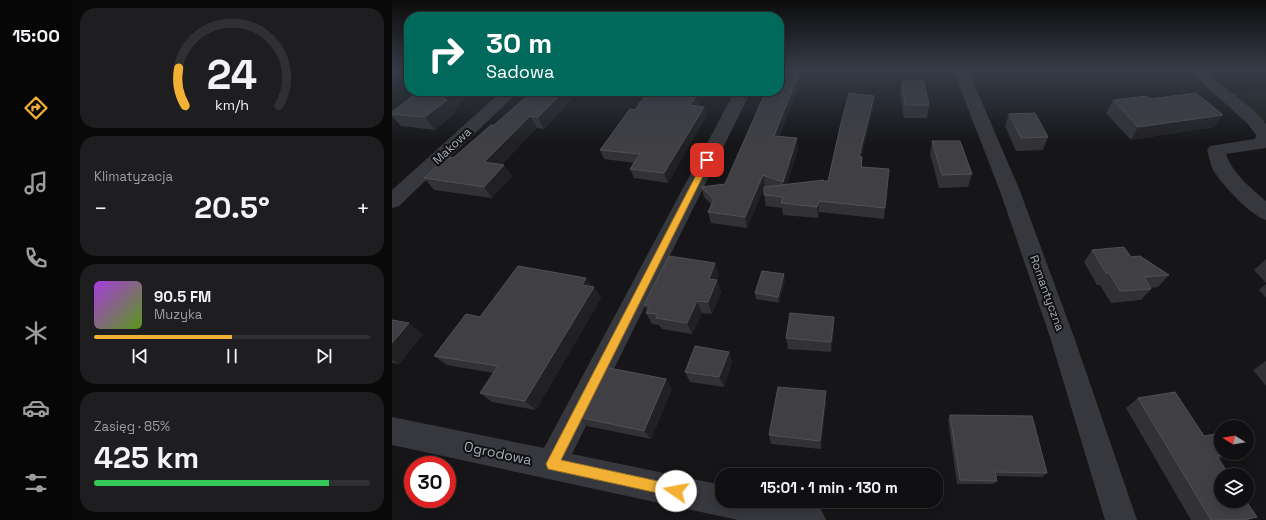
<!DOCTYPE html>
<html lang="pl">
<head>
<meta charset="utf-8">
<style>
  :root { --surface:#101012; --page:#1e1e20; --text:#f1f3f6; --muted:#9c9d9f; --line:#303032; --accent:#f2b134 }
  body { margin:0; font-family:"Space Grotesk",sans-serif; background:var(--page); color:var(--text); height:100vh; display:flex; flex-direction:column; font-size:15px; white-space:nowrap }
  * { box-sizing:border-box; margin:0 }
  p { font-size:13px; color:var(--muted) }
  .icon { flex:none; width:22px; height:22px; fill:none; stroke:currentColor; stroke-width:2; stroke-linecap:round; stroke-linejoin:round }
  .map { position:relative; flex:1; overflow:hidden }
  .details { display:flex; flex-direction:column; gap:8px; padding:8px; background:#09090a; width:320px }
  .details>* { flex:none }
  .guide { position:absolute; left:12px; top:12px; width:380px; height:84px; border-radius:16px; box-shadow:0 2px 10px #0003,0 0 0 1px var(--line); background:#00695c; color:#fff; overflow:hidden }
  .needle { width:26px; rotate:281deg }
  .fabs { position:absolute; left:822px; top:420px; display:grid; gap:8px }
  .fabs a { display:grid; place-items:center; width:40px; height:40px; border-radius:50%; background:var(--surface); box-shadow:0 2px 10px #0003,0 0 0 1px var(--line); font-size:20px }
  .speed { position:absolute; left:12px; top:456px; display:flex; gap:8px; font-size:20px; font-weight:700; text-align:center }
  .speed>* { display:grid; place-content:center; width:52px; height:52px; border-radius:50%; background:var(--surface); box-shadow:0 2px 10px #0003,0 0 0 1px var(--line); line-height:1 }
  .speed .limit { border:6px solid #d22; background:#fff; color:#111 }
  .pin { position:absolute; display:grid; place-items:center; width:34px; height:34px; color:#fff; margin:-17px; border-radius:8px; box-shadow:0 2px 6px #0006 }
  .me { position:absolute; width:44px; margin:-22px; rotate:282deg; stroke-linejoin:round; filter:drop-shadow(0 0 3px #0008) }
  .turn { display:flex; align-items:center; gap:14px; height:84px; padding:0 16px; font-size:18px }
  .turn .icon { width:52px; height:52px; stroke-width:2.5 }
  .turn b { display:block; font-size:28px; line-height:34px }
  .big { font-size:30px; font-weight:700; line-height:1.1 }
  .details .card { flex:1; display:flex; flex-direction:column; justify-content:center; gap:6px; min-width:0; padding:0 14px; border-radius:16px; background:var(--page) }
  .details .dial { align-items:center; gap:0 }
  .dial svg { height:104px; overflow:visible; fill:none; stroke:var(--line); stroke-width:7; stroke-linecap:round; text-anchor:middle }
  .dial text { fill:var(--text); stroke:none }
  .song { display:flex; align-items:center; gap:12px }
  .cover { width:48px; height:48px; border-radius:6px; background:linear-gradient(135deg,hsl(280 70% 55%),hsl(90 70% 35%)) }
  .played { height:4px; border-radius:2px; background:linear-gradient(90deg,var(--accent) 50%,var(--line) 50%) }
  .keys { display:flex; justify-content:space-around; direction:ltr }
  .heat { display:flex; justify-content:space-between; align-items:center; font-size:22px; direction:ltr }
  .charge { height:6px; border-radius:3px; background:linear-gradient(90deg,#34c759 85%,var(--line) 0) }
  .trip { position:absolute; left:323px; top:468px; width:228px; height:40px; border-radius:16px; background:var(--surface); box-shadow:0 2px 10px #0003,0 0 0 1px var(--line); font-weight:700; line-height:40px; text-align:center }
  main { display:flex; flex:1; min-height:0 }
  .dock { display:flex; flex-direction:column; width:72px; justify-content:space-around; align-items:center; background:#060607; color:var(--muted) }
  .dock .icon { width:28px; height:28px }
  .dock .active { color:var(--accent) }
  .dock b { font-size:18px; color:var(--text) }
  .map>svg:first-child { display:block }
  .green { fill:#1c231d }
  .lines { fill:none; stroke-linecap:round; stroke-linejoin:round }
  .minor { fill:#37383d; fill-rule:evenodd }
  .wall { fill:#323236 }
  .shaded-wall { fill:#212124 }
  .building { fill:#3f3f44; stroke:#4f5156 }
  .route { fill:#f2b134; stroke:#9d7322 }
  .labels { text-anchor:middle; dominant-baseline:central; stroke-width:4; stroke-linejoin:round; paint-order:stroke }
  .street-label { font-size:12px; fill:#a8adb8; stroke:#111113 }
  .near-street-label { font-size:14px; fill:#a8adb8; stroke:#111113 }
</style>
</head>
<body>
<main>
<nav class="dock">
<b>15:00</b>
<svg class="icon active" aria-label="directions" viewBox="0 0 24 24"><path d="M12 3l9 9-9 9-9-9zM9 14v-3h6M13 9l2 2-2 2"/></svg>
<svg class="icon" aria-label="music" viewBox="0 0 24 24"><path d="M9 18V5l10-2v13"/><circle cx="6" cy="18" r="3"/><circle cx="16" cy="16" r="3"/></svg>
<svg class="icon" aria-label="phone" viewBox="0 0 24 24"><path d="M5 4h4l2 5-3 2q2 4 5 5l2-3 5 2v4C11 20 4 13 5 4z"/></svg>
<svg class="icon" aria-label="climate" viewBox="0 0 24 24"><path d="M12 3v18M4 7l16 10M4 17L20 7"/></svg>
<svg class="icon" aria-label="car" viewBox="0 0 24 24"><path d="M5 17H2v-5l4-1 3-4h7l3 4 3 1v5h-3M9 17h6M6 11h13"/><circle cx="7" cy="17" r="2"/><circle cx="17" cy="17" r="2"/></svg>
<svg class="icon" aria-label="filters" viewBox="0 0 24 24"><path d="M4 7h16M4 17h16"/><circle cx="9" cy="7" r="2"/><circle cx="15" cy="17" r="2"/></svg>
</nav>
<section class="details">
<div class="card dial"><svg viewBox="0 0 100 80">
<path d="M14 69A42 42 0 1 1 86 69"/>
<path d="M14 69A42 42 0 0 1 9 40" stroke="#f2b134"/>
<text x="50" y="56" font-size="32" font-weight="700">24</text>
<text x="50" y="72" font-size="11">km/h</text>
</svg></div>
<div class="card"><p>Klimatyzacja</p>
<div class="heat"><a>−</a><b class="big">20.5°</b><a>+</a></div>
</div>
<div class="card">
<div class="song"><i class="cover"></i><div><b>90.5 FM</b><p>Muzyka</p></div></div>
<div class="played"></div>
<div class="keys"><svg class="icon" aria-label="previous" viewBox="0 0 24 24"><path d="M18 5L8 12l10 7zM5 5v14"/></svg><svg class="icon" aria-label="pause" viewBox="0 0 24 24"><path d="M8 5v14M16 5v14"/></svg><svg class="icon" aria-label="next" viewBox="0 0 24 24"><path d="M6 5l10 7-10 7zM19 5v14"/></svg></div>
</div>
<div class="card"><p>Zasięg · 85%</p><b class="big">425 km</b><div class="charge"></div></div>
</section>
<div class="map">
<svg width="874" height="520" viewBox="0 0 874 520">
  <rect width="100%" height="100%" fill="#161618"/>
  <!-- green -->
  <path class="green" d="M874 88V123L836 93Z"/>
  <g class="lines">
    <!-- minor -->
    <path class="minor" d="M561 70H576L628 191 682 337 745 520H713L658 337 608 191Z
      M796 70H812L867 115 874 124V148L834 154C841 174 859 188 874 201V220C859 216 828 183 820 168 818 163 817 156 815 150L818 146 862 139 865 136 855 123Z
      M110 91H127L7 206 0 208V190Z
      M343 91H359L180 454 330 485V501C363 501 399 496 429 509L434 520H346L0 445V417L152 448Z"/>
  </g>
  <!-- wall -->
  <path class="wall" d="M387 70H410V77L387 137 406 149 395 184 432 181H436L482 96 481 108 469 157H470V167L493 208 492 219 427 212 426 218 391 215 390 208 374 206 372 195V188L355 228 319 223 316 212 320 205 312 197 309 187 333 184Z
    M510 81 537 105 535 118H512L508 94Z
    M27 91H82L62 109 64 112 43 130 9 126 0 116V112Z
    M141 91H188L152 129 145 128 110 164 120 176 100 198 42 190 32 178 61 158 102 125Z
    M269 91H316L306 106 312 107 314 116 276 183 242 178 238 169 242 163 212 159 208 150 243 110 266 95Z
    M758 99 822 127 739 140 714 113 721 100Z
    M617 114 656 137 651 150 624 151 613 126Z
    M540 141 580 174 576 187 547 188 538 154Z
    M700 250 739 257 777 275 766 287 759 288V289L749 300 719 303 708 285H705L692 262Z
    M874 259V283L862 270Z
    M323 263 327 275 325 280 329 292 320 314 310 313 300 334 270 329 267 325 260 324 254 313 255 311 252 305Z
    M393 280 387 303 364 299 363 293Z
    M874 284V298L867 290Z
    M199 286 202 287 209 298 144 410 100 402 88 393 101 373 55 365 42 356 88 317Z
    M0 320 31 334 7 364 0 363Z
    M442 328 439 352 396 349 394 338Z
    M337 352 340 362 332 387 298 382 293 372Z
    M874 361V386L861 370Z
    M274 379 280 389 259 439 195 426 186 417Z
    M746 398 812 436 837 454 827 459 865 517 855 520H799L734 408Z
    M434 401 429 449 379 444 377 435Z
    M558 415 655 473 650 477 604 476 605 481 601 484H565L556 419Z"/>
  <!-- shaded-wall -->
  <path class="shaded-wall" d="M408 70H410V77L383 147 382 136Z
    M60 91H82L62 109 64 112 43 130 33 117 50 99Z
    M172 91H188L152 129 146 117Z
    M308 91H316L301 115 298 105Z
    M482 96 481 108 467 169V157Z
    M312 107 314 116 276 183 272 173Z
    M831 115 822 127 739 140 746 127Z
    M138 116 145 128 101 174 92 162Z
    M405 138 406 149 392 193 391 182Z
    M112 165 120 176 100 198 92 187Z
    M371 175 373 186 355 228 353 217Z
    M427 201V212L426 218 425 207Z
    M323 263 327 275 322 289 325 280 329 292 320 314 316 302 317 279Z
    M392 274 393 280 387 303 386 297Z
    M194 278 201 289 202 287 209 298 144 410 133 401 190 285Z
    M305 301 310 313 300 334 295 323Z
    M442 317V328L439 352V342Z
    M17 323 31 334 7 364 0 360V343Z
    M337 352 340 362 332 387 327 377Z
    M274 379 280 389 259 439 252 431Z
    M434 391V401L429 449 428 441Z"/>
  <!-- building -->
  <path class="building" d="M387 70H408L382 136 405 138 391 182 371 175 353 217 316 212 322 199 309 187 333 184 374 91H387Z
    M510 81H532L537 105H513Z
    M27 91H60L50 99 55 100 33 117 0 114V112Z
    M141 91H172L146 117 138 116 92 162 112 165 92 187 32 178 54 157 61 158 99 125H102Z
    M269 91H308L298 105 312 107 272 173 238 169 248 154 208 150 238 109 243 110 254 94 266 95Z
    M457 93 482 96 467 157H470L469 167 497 169 493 208 427 201 425 207 389 203 391 197 372 195V187L432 180 431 181H436L449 123Z
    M804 93 831 115 746 127 721 100 755 96 758 99Z
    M643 113 656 137 629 138 617 114Z
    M540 141H568L580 174 550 175Z
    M732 247 739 257 748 256 777 275 752 277 759 289 728 291 717 273H714L700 250Z
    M277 256 323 263 317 279 325 280 316 302 305 301 295 323 264 318 266 314 254 313 258 306 252 305Z
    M126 266 194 278 190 285 202 287 133 401 88 393 106 366 42 356 74 314 88 317Z
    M370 271 392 274 386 297 363 293Z
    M398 313 442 317 439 342 394 338Z
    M0 320 17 323 0 343Z
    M303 346 337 352 327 377 293 372Z
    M212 367 274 379 252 431 186 417Z
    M386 387 434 391 428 441 377 435Z
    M783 392 812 436 823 434 829 443V453H836L837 454 825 456 837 475H829V501H854L865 517 851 520H819L746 398Z
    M558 415 640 416 655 473 603 472 605 481 568 480Z"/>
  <!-- sky -->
  <linearGradient id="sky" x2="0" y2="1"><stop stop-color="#0c0c0d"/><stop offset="0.49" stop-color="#363c48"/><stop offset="1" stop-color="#363c48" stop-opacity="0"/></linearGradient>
  <rect width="874" height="143" fill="url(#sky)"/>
  <!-- route -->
  <path class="route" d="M313 158 319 160 169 460 284 485 288 486 290 491 288 495 284 497 156 469 154 464 156 460Z"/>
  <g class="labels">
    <!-- street labels -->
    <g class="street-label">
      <text transform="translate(60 146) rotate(-43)">Makowa</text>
      <text transform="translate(655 293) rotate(70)">Romantyczna</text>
    </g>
    <!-- near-street labels -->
    <g class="near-street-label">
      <text transform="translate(106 453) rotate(12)">Ogrodowa</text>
    </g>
  </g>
</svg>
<div class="fabs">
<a><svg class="needle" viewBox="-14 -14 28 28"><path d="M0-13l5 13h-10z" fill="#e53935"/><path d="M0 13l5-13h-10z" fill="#9c9d9f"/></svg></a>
<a><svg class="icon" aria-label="layers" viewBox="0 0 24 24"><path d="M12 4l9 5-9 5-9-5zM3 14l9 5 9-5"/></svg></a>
</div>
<div class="speed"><div class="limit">30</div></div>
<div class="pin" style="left:315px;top:160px;background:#d93025"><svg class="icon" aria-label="arrive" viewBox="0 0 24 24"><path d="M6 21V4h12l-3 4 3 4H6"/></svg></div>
<svg class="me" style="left:284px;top:491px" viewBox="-20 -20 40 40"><circle r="19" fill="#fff"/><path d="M0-13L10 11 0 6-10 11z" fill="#f2b134"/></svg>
<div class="trip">15:01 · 1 min · 130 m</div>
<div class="guide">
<div class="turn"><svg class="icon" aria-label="right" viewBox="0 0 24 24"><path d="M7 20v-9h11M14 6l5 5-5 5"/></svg><div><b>30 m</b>Sadowa</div></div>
</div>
</div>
</main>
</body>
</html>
